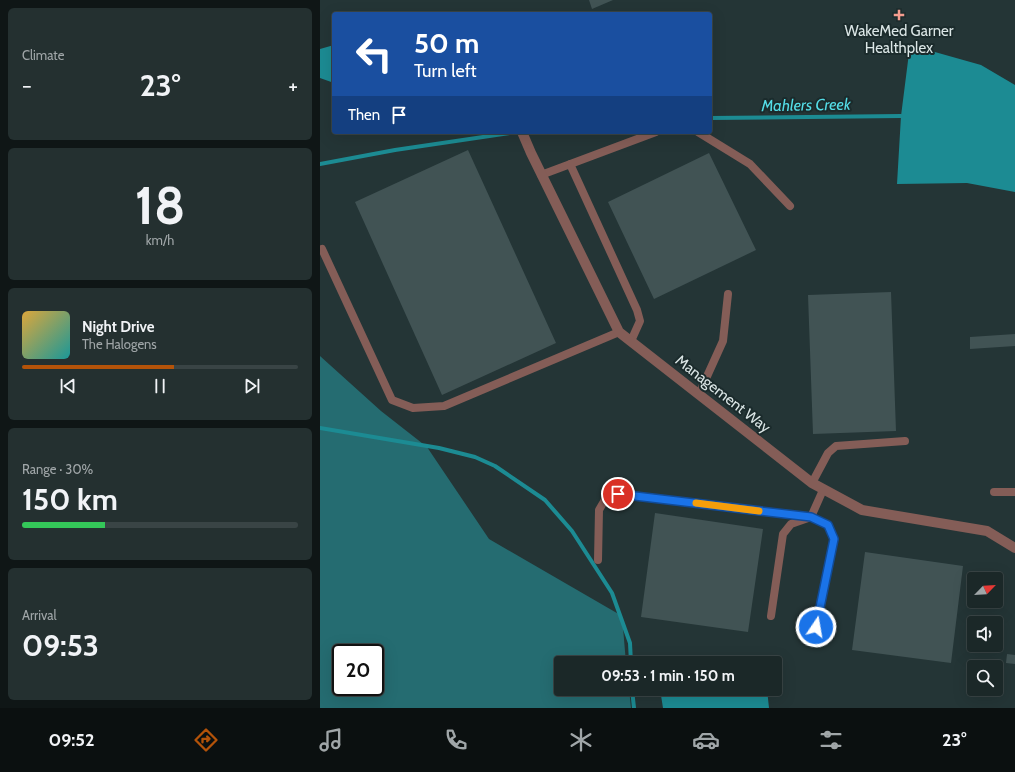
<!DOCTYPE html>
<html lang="en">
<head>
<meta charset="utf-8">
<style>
  :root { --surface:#1b2828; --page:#243030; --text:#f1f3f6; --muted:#a0a6a8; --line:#394445; --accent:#b45309 }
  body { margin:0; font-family:Cabin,sans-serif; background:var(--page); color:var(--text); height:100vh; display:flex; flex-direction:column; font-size:15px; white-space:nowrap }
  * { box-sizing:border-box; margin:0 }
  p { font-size:13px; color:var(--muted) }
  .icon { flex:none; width:22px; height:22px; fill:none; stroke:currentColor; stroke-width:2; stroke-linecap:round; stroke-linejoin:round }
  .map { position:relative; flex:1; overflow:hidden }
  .panel { display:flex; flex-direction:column; gap:8px; padding:8px; background:#0f1616; width:320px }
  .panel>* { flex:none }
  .banner { position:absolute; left:12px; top:12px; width:380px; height:122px; border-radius:4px; box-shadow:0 4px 16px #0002,0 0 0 1px var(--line); background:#1a4fa0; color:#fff; overflow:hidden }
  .needle { width:26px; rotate:65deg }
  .tools { position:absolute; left:647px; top:572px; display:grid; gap:8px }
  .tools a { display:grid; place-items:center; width:36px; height:36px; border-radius:4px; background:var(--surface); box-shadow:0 4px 16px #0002,0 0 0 1px var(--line); font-size:20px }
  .speed { position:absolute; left:12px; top:644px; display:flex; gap:8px; font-size:20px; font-weight:700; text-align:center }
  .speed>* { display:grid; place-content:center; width:52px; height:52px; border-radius:50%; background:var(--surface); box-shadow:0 4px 16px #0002,0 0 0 1px var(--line); line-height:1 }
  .speed .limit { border:2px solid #111; border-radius:6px; background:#fff; color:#111 }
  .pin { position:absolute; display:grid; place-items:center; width:34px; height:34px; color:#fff; margin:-17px; border:2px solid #fff; border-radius:50%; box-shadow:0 1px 4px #0007 }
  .me { position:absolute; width:44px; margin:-22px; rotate:12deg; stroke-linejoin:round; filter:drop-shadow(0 0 3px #0008) }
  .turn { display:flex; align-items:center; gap:14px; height:84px; padding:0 16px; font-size:18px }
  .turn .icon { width:52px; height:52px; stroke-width:2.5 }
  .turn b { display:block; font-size:28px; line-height:34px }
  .then { display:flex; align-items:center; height:38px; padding:0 16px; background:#0003; gap:8px; font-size:15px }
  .big { font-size:30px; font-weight:800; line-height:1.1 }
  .panel .card { flex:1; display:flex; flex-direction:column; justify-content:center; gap:6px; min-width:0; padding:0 14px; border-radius:6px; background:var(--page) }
  .panel .dial { align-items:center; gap:0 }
  .dial b { font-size:52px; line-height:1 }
  .song { display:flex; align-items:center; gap:12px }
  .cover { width:48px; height:48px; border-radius:6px; background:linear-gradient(135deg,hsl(40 70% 55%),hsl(180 70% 35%)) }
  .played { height:4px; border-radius:2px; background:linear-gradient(90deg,var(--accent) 55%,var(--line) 55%) }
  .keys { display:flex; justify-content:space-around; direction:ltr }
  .heat { display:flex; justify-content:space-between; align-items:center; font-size:22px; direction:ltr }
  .charge { height:6px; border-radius:3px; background:linear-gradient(90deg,#34c759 30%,var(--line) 0) }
  .trip { position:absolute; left:234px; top:656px; width:228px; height:40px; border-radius:4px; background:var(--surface); box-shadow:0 4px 16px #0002,0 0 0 1px var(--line); font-weight:800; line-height:40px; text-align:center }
  .dock { display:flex; height:64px; justify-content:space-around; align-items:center; background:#0b1010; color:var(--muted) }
  .dock .icon { width:28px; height:28px }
  .dock .on { color:var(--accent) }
  .dock b { font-size:18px; color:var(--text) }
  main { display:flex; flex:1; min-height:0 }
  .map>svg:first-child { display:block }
  .forest { fill:#256c71; fill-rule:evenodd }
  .water { fill:#1c8b93 }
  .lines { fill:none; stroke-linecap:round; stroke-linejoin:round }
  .stream { stroke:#1c8b93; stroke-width:4 }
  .building { fill:#415354 }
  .lane { stroke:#845d57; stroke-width:8 }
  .street { stroke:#845d57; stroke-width:10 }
  .route-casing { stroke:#114b97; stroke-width:10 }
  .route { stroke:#1a73e8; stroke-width:7 }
  .slow { stroke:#f59e0b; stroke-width:7 }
  .poi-dot { fill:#f59d8f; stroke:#1b2b2c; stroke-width:1.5 }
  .labels { text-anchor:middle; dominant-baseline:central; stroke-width:4; stroke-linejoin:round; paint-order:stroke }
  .poi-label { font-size:15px; fill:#dbe6e6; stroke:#1b2b2c }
  .street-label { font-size:15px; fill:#dbe6e6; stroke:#1b2b2c }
  .water-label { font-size:16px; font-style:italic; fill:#54dce6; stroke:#1b2b2c }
</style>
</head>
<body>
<main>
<section class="panel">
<div class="card"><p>Climate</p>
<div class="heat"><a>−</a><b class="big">23°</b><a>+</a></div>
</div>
<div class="card dial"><b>18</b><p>km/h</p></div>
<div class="card">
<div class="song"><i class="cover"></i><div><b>Night Drive</b><p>The Halogens</p></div></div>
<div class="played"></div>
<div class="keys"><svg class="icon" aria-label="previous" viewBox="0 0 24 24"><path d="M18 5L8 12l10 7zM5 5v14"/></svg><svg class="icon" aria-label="pause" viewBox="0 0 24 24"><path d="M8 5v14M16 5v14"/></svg><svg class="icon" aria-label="next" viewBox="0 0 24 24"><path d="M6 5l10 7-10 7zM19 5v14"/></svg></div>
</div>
<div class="card"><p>Range · 30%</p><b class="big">150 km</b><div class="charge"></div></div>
<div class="card"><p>Arrival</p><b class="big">09:53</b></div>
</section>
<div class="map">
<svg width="695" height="708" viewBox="0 0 695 708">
  <rect width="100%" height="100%" fill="#243536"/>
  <!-- forest -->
  <path class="forest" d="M0 356 61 411 107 447 169 539 302 616 306 663H241V689H309L311 708H0ZM21 653H55V687H21Z"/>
  <!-- water -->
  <path class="water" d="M14 45V83L0 78V49Z
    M590 45 661 65 695 85V192L647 183 577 184 581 116Z
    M340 689H447L449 708H343Z"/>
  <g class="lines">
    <!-- stream -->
    <path class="stream" d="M390 118 581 116
      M0 164 75 150 197 132
      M0 428 119 448 155 457 175 466 225 500 252 531 292 593 310 643 311 663
      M312 689 314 708"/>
  </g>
  <!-- building -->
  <path class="building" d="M269 0H293L272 9Z
    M148 150 236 343 122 395 35 202Z
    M389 153 436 250 334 299 288 202Z
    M571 292 576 431 493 434 488 295Z
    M695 334V346L650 349V337Z
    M335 513 443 529 428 632 321 617Z
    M545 552 643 566 631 663 532 650Z
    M687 654 695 655V664L686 663Z"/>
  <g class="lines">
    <!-- lane -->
    <path class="lane" d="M378 132 430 164 470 206
      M250 164 317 310 320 321 311 341
      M221 175 336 132
      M2 249 72 400 93 408 124 406 299 332
      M379 394 403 341 408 294
      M492 483 508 453 516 446 585 441
      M674 492H695
      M278 560 279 510 286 498 298 494 491 517 508 525 514 539 496 627
      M451 616 463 534 471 524 491 517 503 490"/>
    <!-- street -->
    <path class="street" d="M202 132 211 153 299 332 492 483 542 510 667 531 695 548"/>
  </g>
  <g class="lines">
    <defs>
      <path id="route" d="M298 494 491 517 508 525 514 539 496 627"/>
    </defs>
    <!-- route casing -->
    <use href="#route" class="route-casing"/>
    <!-- route -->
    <use href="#route" class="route"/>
    <!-- slow -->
    <path class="slow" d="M376 503 439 511"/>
  </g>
  <!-- markers -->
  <path class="poi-dot" d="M577 9h4v4h4v4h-4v4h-4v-4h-4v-4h4z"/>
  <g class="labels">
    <!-- poi labels -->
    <g class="poi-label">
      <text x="579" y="31">WakeMed Garner<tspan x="579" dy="17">Healthplex</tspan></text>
    </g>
    <!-- street labels -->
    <g class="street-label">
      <text transform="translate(403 394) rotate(38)">Management Way</text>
    </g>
    <!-- water labels -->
    <g class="water-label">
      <text transform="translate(486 105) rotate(-1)">Mahlers Creek</text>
    </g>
  </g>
</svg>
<div class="tools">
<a><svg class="needle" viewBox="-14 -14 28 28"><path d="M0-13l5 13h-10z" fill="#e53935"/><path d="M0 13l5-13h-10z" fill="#a0a6a8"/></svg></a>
<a><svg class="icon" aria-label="sound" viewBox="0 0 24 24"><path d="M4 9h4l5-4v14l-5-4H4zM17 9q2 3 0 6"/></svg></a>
<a><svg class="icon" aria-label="search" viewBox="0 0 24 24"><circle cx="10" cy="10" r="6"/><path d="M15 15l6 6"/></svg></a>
</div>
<div class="speed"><div class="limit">20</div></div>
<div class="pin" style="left:298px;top:494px;background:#d93025"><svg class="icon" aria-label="arrive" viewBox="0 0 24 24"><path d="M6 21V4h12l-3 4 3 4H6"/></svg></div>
<svg class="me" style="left:496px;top:627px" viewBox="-20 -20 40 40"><circle r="17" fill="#1a73e8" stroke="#fff" stroke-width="3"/><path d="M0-11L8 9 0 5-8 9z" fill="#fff"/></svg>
<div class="trip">09:53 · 1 min · 150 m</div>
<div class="banner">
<div class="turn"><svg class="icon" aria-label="left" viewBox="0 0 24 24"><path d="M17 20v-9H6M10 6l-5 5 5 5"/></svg><div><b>50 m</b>Turn left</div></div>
<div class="then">Then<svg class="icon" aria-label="arrive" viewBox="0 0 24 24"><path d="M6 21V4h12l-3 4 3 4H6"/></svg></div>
</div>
</div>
</main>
<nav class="dock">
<b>09:52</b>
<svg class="icon on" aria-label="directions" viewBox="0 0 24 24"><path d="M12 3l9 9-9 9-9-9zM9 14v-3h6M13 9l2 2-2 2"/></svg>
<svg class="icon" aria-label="music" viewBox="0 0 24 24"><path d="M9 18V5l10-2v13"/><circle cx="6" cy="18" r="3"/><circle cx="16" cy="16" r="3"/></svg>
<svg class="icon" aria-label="phone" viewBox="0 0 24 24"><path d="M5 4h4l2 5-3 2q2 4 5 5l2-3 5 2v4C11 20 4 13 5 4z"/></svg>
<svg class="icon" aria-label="climate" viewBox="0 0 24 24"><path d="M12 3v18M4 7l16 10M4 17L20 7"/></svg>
<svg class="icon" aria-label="car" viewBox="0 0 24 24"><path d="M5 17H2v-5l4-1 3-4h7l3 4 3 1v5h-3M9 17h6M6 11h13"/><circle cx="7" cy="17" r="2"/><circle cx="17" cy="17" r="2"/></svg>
<svg class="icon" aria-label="filters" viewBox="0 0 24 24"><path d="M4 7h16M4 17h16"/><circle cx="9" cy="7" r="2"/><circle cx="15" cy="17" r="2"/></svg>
<b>23°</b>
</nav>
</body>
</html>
